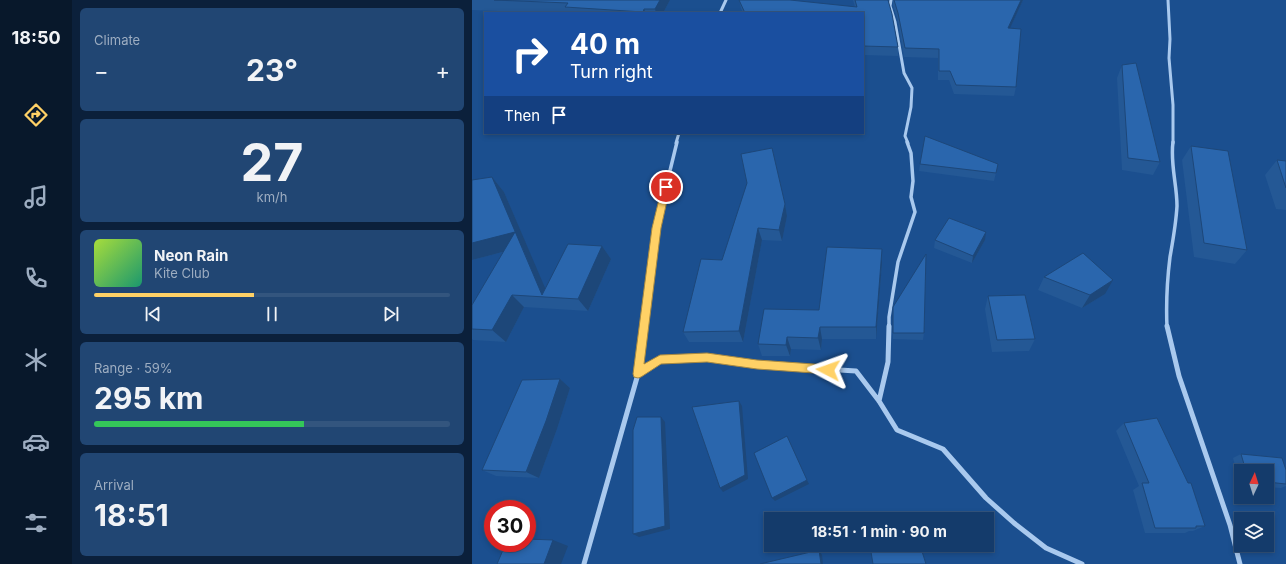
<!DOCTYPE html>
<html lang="en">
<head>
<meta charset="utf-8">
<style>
  :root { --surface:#143b6b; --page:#214673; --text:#f1f3f6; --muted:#9dadc1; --line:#33557e; --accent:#ffd166 }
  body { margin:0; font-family:Inter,sans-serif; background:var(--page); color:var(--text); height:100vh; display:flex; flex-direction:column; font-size:15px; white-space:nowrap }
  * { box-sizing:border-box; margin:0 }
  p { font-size:13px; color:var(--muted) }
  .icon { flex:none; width:22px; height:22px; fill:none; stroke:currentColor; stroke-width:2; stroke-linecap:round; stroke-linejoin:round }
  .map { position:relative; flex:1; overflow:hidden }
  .drawer { display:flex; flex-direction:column; gap:8px; padding:8px; background:#0b203b; width:400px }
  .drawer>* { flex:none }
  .banner { position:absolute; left:12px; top:12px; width:380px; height:122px; border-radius:0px; box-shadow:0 2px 6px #0003,0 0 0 1px var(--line); background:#1a4fa0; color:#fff; overflow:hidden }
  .needle { width:26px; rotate:4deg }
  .tools { position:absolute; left:762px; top:464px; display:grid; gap:8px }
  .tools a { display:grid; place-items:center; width:40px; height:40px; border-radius:0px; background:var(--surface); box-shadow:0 2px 6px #0003,0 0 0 1px var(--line); font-size:20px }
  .speed { position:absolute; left:12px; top:500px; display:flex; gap:8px; font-size:20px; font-weight:700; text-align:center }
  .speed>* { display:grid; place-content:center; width:52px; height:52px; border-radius:50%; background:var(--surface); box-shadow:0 2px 6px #0003,0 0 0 1px var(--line); line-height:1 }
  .speed .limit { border:6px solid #d22; background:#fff; color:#111 }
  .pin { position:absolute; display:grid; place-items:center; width:34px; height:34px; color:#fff; margin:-17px; border:2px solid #fff; border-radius:50%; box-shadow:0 1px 4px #0007 }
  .me { position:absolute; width:44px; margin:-22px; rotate:274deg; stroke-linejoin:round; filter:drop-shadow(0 0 3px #0008) }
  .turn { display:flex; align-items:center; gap:14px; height:84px; padding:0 20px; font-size:18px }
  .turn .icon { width:52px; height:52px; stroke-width:2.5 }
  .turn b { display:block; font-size:28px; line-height:34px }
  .then { display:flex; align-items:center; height:38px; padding:0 20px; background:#0003; gap:8px; font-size:15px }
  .big { font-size:30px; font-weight:700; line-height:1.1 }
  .drawer .widget { flex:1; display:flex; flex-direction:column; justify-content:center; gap:6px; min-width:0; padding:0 14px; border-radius:6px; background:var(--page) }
  .drawer .dial { align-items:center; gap:0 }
  .dial b { font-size:52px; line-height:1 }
  .song { display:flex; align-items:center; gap:12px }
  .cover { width:48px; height:48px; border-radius:6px; background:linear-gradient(135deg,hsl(80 70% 55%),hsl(160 70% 35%)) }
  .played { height:4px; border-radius:2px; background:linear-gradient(90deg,var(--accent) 45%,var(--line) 45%) }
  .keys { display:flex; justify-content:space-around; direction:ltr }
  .heat { display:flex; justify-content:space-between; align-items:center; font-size:22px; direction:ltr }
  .charge { height:6px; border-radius:3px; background:linear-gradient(90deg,#34c759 59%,var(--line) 0) }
  .trip { position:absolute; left:292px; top:512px; width:230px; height:40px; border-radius:0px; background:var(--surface); box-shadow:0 2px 6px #0003,0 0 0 1px var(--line); font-weight:700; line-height:40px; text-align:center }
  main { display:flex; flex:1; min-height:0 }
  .tab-bar { display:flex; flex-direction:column; width:72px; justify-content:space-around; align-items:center; background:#08182b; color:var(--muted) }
  .tab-bar .icon { width:28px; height:28px }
  .tab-bar .on { color:var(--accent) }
  .tab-bar b { font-size:18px; color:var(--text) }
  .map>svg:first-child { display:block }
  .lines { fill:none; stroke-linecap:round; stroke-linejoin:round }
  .street-far2 { stroke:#a9c9ee; stroke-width:3 }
  .street-far1 { stroke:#a9c9ee; stroke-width:3.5 }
  .street { stroke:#a9c9ee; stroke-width:5 }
  .wall { fill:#245895 }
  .shaded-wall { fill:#1d4779 }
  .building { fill:#2a66ad; stroke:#1d4779 }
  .route { fill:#ffd166; stroke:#a68842 }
</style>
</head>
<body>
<main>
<nav class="tab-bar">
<b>18:50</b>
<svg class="icon on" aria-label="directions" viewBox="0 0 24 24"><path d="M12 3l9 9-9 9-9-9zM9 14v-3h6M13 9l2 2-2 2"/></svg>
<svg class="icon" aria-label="music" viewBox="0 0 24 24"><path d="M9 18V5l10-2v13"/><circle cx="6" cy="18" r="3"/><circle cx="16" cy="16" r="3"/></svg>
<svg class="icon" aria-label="phone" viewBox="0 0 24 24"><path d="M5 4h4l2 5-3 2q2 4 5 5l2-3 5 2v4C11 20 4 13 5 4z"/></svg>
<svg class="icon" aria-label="climate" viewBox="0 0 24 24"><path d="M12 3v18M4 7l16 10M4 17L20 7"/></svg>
<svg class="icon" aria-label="car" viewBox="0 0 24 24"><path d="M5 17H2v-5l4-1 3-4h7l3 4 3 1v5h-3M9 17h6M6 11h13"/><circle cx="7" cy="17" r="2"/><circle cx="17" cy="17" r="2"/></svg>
<svg class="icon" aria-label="filters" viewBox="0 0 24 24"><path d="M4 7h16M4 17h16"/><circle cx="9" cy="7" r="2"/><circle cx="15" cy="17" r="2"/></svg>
</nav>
<section class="drawer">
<div class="widget"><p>Climate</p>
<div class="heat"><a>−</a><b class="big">23°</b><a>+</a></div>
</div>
<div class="widget dial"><b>27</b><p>km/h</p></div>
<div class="widget">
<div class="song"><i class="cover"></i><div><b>Neon Rain</b><p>Kite Club</p></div></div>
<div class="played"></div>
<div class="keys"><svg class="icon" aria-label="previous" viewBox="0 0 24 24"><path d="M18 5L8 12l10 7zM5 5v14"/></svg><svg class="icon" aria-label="pause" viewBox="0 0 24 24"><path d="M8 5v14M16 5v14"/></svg><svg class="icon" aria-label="next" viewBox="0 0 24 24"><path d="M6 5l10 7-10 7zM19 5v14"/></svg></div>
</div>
<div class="widget"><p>Range · 59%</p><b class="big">295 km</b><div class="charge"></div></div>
<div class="widget"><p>Arrival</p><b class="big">18:51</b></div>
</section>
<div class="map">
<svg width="814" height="564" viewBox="0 0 814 564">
  <rect width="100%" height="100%" fill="#1b4f8f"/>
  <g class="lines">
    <!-- street-far2 -->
    <path class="street-far2" d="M419 0 418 6 423 22 432 73 440 88 439 107 433 136 436 143
      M696 0 698 39 697 58 701 105V143
      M248 13 254 0
      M204 143 207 133"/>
    <!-- street-far1 -->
    <path class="street-far1" d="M172 327 184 228 205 142
      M417 327V317L426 262 443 212 439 197 441 181 439 153 435 142
      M695 327C694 304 695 281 698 257 701 240 704 224 705 206 705 184 698 164 701 142"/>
    <!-- street -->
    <path class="street" d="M695 326 707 376 758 525 768 564
      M166 374 188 360 235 358 285 365 384 371 407 401 425 430 471 449 514 498 542 523 574 548 610 564
      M407 401 416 362 417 326
      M112 564 166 374 172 326"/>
  </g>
  <!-- wall -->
  <path class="wall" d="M0 0H198L191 13H72L0 10Z
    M267 0 383 7 381 0H416L426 47V56L391 55V13H271L269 8Z
    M421 0H551L538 28 544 87 542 96 482 94 477 80H466V58L432 57 426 21 421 6Z
    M650 65 688 162 681 175 650 170 645 78Z
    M719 146 775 250 763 264 722 257 710 160Z
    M805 160 814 161V210L804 209 793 175Z
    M448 164H526L522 181 447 171Z
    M20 177 32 192 73 289 130 246 139 259 116 311 52 307 34 342 1 340 0 339V305L31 252 0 260Z
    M313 204 315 216 310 241 290 240 271 342H217L211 332 250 260Z
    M463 240H513L500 263 462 248Z
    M410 263 404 339H350L349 350 319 349 318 356H290L286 344 347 310Z
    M572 277 633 294 610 308 566 290Z
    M516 296 563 339 557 351 520 352 513 309Z
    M421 307 452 333 451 340 421 339Z
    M88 379 98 388 85 429 67 478 24 476 10 470Z
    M652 423 733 526 721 531H717L713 533H673L661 490 667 486 644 431Z
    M769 454 814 470V486L809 488 795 487V471H769V484H768L761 458Z"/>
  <!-- shaded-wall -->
  <path class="shaded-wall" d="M188 0H198L191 13H184L183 9Z
    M549 0H551L534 37 536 28Z
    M172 9 174 13H171V12Z
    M20 177 32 192 77 297 70 295 50 247 0 260V243Z
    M313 204 315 216 310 241 307 230Z
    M286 228 290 240 271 342 267 331Z
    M514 232 513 240 500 263 501 256Z
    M130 246 139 259 116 311 106 299Z
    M410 249V263L404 339V327Z
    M641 280 633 294 610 308 618 295Z
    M40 295 52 307 34 342 20 330Z
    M348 327 350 339 349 350 346 338Z
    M315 337 319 349 318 356 314 345Z
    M88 379 98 388 85 429 67 478 54 472Z
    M267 401 270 406 276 479 251 492 248 488Z
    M189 417 193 422 198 529 167 537 161 534Z
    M335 480 337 484 303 501 300 498Z
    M81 540 96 546 89 564H72Z
    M347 550 350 555 351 564H349Z"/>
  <!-- building -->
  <path class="building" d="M22 0H188L183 9H172L171 12 93 7 96 3Z
    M267 0H318L385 7 383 0H416L420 14 426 47 391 46V13H273Z
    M422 0H549L536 28 549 29 544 87 484 85 478 71H467V49L433 48 426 13Z
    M664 63 688 162 656 158 650 65Z
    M453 136 526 164 524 173 448 164Z
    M719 146 756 151 775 250 732 243Z
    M300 148 313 204 307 230 286 228 267 331 211 332 229 259 250 260 275 183 269 154Z
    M805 160 814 161V188Z
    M20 177 70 295 96 244 130 246 106 299 40 295 20 330 0 329V305L43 232 0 243V180Z
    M477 218 514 232 501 256 463 240Z
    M355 247 410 249 404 327H348L346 338 315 337 314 345 286 344 292 309 347 310Z
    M611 253 641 280 618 295 572 277Z
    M454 254 452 333H421V307Z
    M553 295 563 339 525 340 516 296Z
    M88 379 74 421 54 472 10 470 50 380Z
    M267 401 273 475 248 488 220 407Z
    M165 417H189L193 526 161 534V430Z
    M685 418 716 483H719L733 526H724V528H683L670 483H677L652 423Z
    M315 436 335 480 300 498 282 453Z
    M769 454 810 458 814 470V484L795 482V471H774Z
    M55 539 81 540 72 564H25L34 543H55Z
    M424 545H448L454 564H401L399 552Z
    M347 550 349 564H288Z"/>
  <!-- route -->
  <path class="route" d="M194 184 198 187 189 228 172 364 188 355 235 353 285 360 356 365 359 366 361 370 359 373 356 374 285 369 235 362 189 364 169 377 166 378 162 377 161 374 180 228 190 187Z"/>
</svg>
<div class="tools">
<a><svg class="needle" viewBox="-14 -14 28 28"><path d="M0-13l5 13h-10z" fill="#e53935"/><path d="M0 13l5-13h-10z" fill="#9dadc1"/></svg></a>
<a><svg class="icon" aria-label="layers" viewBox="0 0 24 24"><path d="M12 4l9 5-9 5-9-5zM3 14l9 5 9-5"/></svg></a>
</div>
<div class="speed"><div class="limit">30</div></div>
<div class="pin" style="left:194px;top:187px;background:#d93025"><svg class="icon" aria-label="arrive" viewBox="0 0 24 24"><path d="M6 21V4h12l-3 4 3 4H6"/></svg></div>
<svg class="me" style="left:356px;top:370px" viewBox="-20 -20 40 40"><path d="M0-17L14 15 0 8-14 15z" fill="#ffd166" stroke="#fff" stroke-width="4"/></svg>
<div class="trip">18:51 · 1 min · 90 m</div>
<div class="banner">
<div class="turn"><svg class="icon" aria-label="right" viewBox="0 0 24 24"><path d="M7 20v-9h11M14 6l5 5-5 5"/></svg><div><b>40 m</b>Turn right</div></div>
<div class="then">Then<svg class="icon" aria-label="arrive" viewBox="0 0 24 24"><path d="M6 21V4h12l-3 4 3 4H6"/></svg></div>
</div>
</div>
</main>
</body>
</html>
